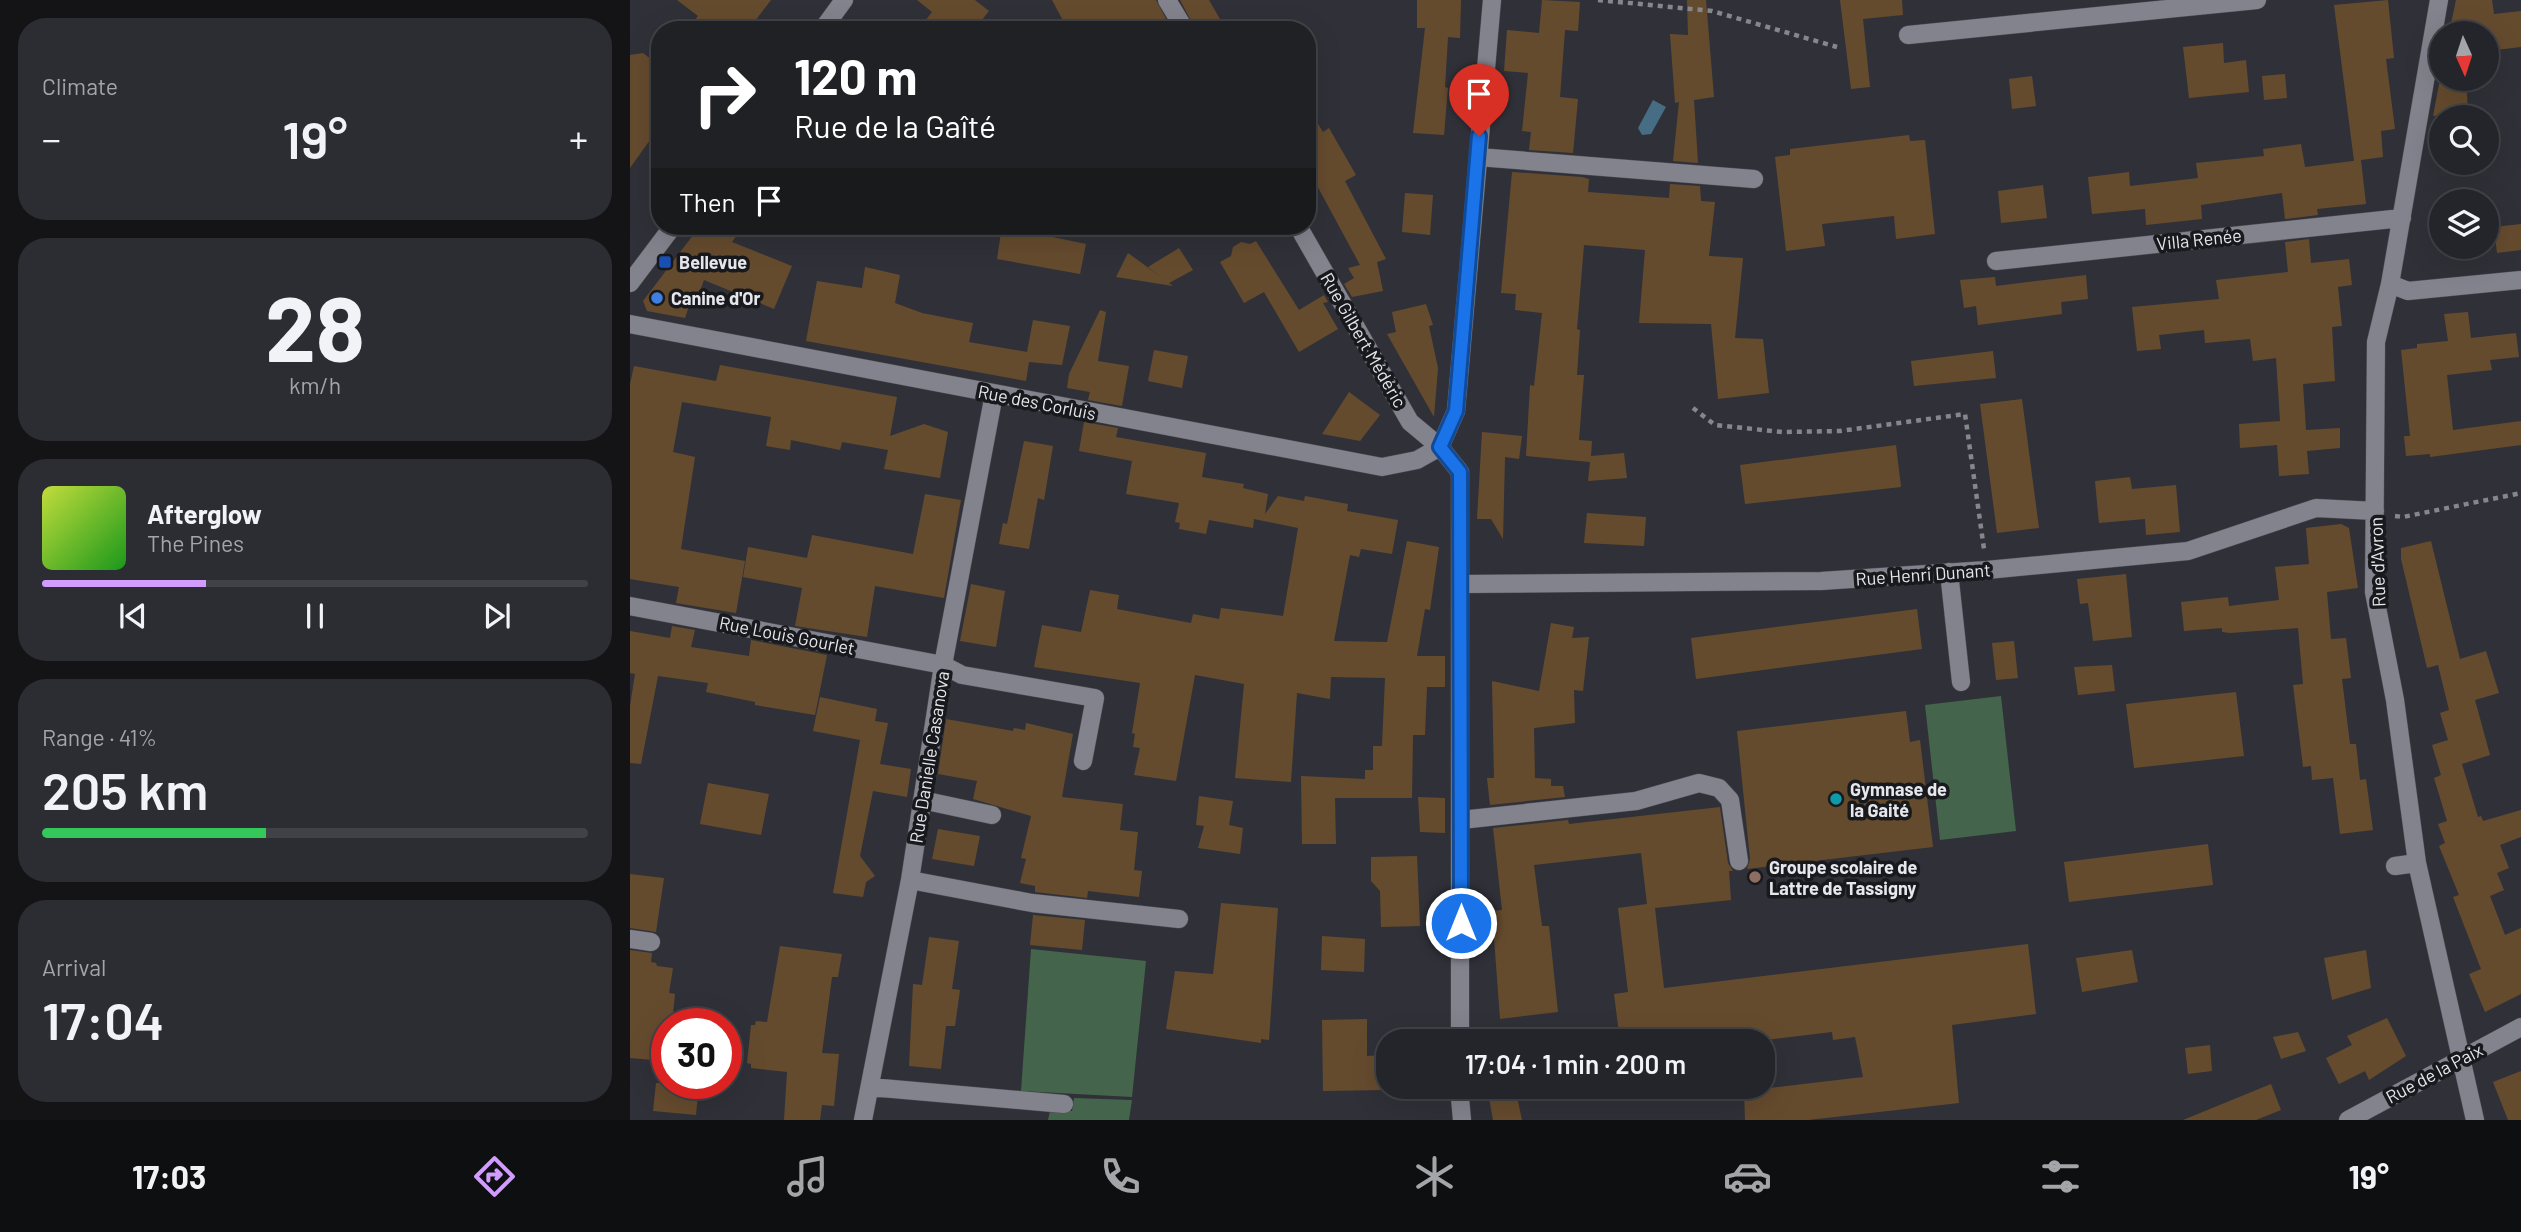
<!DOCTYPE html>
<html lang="en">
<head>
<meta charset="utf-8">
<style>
  :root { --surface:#24252a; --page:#2c2d32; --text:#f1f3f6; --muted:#a3a5a8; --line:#414247; --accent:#d09dff }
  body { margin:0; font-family:Barlow,sans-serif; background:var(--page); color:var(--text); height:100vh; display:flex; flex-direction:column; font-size:26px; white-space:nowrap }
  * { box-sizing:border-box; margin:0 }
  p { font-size:23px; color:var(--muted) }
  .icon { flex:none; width:38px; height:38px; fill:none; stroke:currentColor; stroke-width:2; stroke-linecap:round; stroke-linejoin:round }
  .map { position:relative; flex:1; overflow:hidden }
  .drawer { display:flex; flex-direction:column; gap:18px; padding:18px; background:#141417; width:630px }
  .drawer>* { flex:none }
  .hud { position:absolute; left:21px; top:21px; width:665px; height:214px; border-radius:28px; box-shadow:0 7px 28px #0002,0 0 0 2px var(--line); background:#202124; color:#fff; overflow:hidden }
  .needle { width:46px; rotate:177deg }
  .tools { position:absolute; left:1799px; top:21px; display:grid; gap:14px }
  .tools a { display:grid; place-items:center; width:70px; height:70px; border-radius:50%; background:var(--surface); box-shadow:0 7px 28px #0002,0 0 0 2px var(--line); font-size:35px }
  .speed { position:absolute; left:21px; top:1008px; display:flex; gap:14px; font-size:35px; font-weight:700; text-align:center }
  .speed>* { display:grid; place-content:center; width:91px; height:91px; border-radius:50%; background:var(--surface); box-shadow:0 7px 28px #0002,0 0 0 2px var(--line); line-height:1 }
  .speed .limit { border:10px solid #d22; background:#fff; color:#111 }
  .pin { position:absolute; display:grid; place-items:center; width:60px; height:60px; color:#fff; margin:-72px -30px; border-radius:50% 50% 50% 0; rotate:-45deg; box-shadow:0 0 7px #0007 }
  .pin .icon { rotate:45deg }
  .me { position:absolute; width:77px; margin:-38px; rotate:0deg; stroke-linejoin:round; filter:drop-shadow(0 0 5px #0008) }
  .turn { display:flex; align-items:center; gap:24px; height:147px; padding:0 28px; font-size:32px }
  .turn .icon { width:91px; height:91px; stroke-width:2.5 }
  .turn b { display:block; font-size:49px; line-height:60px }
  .then { display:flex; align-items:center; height:66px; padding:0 28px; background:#0003; gap:14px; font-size:26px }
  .big { font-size:52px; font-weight:600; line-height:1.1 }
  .drawer .tile { flex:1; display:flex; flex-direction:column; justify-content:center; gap:10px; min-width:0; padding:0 24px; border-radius:28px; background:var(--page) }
  .drawer .dial { align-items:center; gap:0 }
  .dial b { font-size:91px; line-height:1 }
  .song { display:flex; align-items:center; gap:21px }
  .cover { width:84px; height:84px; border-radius:10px; background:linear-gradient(135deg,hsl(70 70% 55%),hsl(120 70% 35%)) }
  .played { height:7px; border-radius:4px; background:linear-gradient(90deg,var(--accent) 30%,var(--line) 30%) }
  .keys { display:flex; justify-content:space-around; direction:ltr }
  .heat { display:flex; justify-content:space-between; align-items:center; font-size:38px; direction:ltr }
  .charge { height:10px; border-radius:5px; background:linear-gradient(90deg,#34c759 41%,var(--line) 0) }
  .trip { position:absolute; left:746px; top:1029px; width:399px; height:70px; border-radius:28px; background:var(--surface); box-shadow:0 7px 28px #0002,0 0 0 2px var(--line); font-weight:600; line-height:70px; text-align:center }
  .dock { display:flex; height:112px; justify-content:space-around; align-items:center; background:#0e0f11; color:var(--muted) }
  .dock .icon { width:49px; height:49px }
  .dock .on { color:var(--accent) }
  .dock b { font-size:32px; color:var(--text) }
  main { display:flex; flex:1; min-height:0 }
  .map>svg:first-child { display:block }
  .green { fill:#44654c }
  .water { fill:#466d83 }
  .building { fill:#654b2e }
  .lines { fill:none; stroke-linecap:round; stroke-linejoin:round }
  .minor-casing { stroke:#4e4e55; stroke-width:19 }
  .path { stroke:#86878d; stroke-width:4.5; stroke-dasharray:5 5; stroke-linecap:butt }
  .minor { stroke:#82838d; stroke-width:18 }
  .route-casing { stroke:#114b97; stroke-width:18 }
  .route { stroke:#1a73e8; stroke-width:12 }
  .transit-dot { fill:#1a4fb4; stroke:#18191c; stroke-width:2.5 }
  .shop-dot { fill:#3f7fe0; stroke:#18191c; stroke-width:2.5 }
  .culture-dot { fill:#0f9aa8; stroke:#18191c; stroke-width:2.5 }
  .education-dot { fill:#8d6e63; stroke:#18191c; stroke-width:2.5 }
  .labels { text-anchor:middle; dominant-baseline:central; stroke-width:7; stroke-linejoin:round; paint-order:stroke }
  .street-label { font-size:18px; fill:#e6e7ec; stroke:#18191c }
  .poi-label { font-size:18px; font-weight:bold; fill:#e6e7ec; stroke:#18191c; text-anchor:start }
</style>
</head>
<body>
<main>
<section class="drawer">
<div class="tile"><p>Climate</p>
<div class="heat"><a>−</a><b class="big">19°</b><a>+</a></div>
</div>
<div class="tile dial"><b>28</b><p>km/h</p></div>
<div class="tile">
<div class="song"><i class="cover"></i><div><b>Afterglow</b><p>The Pines</p></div></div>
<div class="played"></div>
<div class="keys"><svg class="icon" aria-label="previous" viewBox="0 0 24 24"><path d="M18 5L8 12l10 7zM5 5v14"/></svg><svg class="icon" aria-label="pause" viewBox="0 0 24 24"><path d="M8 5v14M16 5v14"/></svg><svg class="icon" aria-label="next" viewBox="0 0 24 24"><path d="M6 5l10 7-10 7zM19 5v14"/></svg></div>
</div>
<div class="tile"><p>Range · 41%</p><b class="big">205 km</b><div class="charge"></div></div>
<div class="tile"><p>Arrival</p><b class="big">17:04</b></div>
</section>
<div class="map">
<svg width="1891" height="1120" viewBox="0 0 1891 1120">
  <rect width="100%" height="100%" fill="#303138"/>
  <!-- green -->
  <path class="green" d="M1371 696 1386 831 1310 840 1295 705Z
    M401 949 516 961 502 1097 391 1091Z
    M444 1098 502 1100 499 1120H418L420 1111H442Z"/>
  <!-- water -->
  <path class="water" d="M1023 100 1036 107 1021 134 1012 135 1008 128Z"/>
  <!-- building -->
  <path class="building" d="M47 0H141L118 30H57L68 16Z
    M287 0H345L359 11 344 30H288L302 12Z
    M422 0H526L542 30H438Z
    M550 0H579L590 19 573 30H566Z
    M787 0H831L830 38 818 37 815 87 818 88 814 135 783 133 795 28H787Z
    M912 0 950 2 948 31 935 30 930 97 948 99 943 153 899 150 901 132 892 131 898 73 874 71 877 30 909 33Z
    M1057 0H1076L1084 97 1064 100 1068 163 1043 161 1049 102 1045 103 1040 34 1058 35Z
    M1210 0H1272L1273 15 1233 19 1240 87 1221 89Z
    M1758 0 1764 58 1756 59 1765 129 1751 131 1753 157 1724 161 1704 5Z
    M1826 0H1862L1864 14 1891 11V47L1857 51V33H1819Z
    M1593 43 1594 63 1616 60 1619 92 1559 98 1553 47Z
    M13 53 30 66V126L0 168V55Z
    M1655 74 1657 98 1634 100 1632 76Z
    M1402 76 1406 106 1382 109 1379 79Z
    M1810 79H1836L1838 112 1803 116Z
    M677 106 693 132 699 128 726 175 715 181 756 259 747 262 753 291 722 297 714 284 724 278 718 268 730 265 677 167Z
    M1279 135 1280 141 1295 140 1305 234 1266 239 1264 216 1192 224 1195 246 1156 251 1145 157 1160 155V149Z
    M1671 144 1675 167 1731 160 1736 204 1687 209 1688 215 1655 219 1652 193 1571 205 1572 219 1516 225 1515 209 1462 214 1458 177 1499 172 1500 186 1568 178 1566 163 1634 156 1633 149Z
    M882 172 952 177 959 179 958 192 1039 198 1040 184 1070 186 1071 201 1085 202 1079 256 1113 258 1105 338 1133 339 1139 393 1088 399 1081 324 1009 323 1015 250 954 245 947 329 950 330 947 375H954L949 440 962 441 961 456 994 453 997 478 958 481 960 462 896 456 900 385 904 386 912 313 885 310 886 294 871 293Z
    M1413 185 1417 218 1371 223 1368 191Z
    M775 193 803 195 800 235 772 232Z
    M1891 224V250L1867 253 1864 227Z
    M70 226H113L102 242 162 266 144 309 74 280 65 304 60 303 55 318 17 311 13 301Z
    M372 226H396L394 231 456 244 450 274 367 259Z
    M1679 239 1681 263 1719 259 1722 285 1708 287 1712 326 1702 327 1705 381 1673 384 1676 430 1710 428V448L1677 451 1679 474 1649 476 1647 445 1610 448 1609 424 1650 421 1646 358 1623 361 1620 339 1575 343 1574 330 1529 335 1531 349 1507 351 1502 307 1589 299 1586 280 1658 272 1655 242Z
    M626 241 669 310 694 295 698 302 693 303 708 329 669 352 634 292 614 303 590 262 601 256 603 247 611 242 620 244Z
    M549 248 563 270 539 283 543 286 486 277 498 253 531 277 518 267Z
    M235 267 270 275 265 303 292 313 343 323 339 342 397 352 403 320 440 326 432 365 399 362 396 381 176 341 187 281 232 288Z
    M1456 275 1458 299 1431 302 1432 314 1348 325 1346 306 1334 308 1330 280 1365 277 1366 286Z
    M796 304 803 325 799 326 808 368 804 417 757 334 766 332 762 312Z
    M470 310 476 312 468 361 499 366 492 406 458 400 460 392 437 388 439 374Z
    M1838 312 1841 338 1886 333 1889 357 1860 360 1862 370 1817 375 1823 430 1891 421V445L1800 457V454L1776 456 1774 436H1780L1771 350 1787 348V344L1818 341 1814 314Z
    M524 350 558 356 552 388 518 381Z
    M1363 351 1366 378 1284 386 1281 361Z
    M90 365 267 397 260 436 294 424 318 432 310 478 254 469 258 450 212 442 210 450 161 440 160 450 136 446 141 417 52 402 43 452 65 457 51 549 115 561 106 613 46 603 49 587 0 579V384L4 366 86 381Z
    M719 392 750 415 730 441 692 434Z
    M1392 399 1409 528 1367 533 1350 404Z
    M454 422 488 428 486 437 576 453 572 477 614 484 613 488 638 494 635 514 648 496 674 501 675 496 718 504 717 511 768 520 762 554 731 549 729 557 720 555 704 641 757 642 777 541 809 547 800 610 795 609 787 656H815V687H797L795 735H783L782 798H705L706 844H672L671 776 735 779V770H743V746H752L755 678 701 677 700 699 667 693 661 782 605 778 614 684 565 675 546 781 504 775 510 748 503 747 505 734 502 733 510 683 404 667 412 625 451 632 460 590 489 595 487 609 561 623 563 614 589 619 591 608 653 616 668 528 624 519 623 528 579 520 576 534 549 529 550 523 545 522 549 503 496 494 502 461 449 451Z
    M852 432 892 436 889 459 875 457 873 539 861 519H847Z
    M394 441 423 446 414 500 408 498 399 549 369 544 373 523 377 524Z
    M1266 445 1271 487 1115 504 1110 465Z
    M1500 477 1502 489 1546 485 1550 532 1516 535 1515 519 1469 523 1465 481Z
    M295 494 331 500 314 598 245 586 237 637 165 626 172 588 113 577 118 547 177 558 182 535 283 554Z
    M957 513 1016 517 1014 546 954 543Z
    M1711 524 1719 528 1728 588 1697 592 1701 639 1716 638 1721 678 1712 679 1720 744H1726L1730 780 1736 779 1743 830 1710 834 1703 778 1682 780 1681 766 1673 767 1663 685 1673 684 1668 628 1600 633 1592 632V628L1554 631 1551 602 1598 597 1599 606 1649 600 1645 567 1679 564 1676 528Z
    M1801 541 1830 659 1856 651 1869 693 1845 700 1860 755 1832 764 1848 817 1851 816 1853 821 1891 810V837L1870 845 1879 868 1867 873 1874 890 1860 896 1875 935 1891 928V994L1855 1012 1839 974 1851 969 1823 897 1829 895 1809 846 1815 843 1808 824 1817 821 1804 778 1811 775 1802 745 1818 740 1810 713 1819 710 1808 665 1797 668 1771 559V548Z
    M1496 574 1502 637 1463 641 1458 603 1450 604 1447 579Z
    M341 584 375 591 366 647 330 641Z
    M1287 609 1292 649 1066 679 1061 638Z
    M921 623 944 627 942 638 959 637 953 691 944 690 945 723 904 728 905 778 921 779V786H933L935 797 860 805 857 778H864L862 681 909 691Z
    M42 626 65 630 61 647 119 656 121 640 197 655 185 715 125 705V702L76 692 78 683 28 676 11 764 0 763V706L5 674 0 673V631L40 638Z
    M1384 641 1388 678 1366 680 1362 643Z
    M1482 665 1485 691 1448 695 1444 667Z
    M1606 692 1614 756 1504 768 1496 704Z
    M190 697 247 709 245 721 258 723 250 764 281 769 277 797 243 791 230 856 245 876 236 882 233 897 203 893 230 740 183 731Z
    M1276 711 1280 742 1290 740 1303 847 1117 869 1120 859 1107 731Z
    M316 719 383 731 384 728 395 730 396 723 443 734 432 797 493 804 490 830 508 832 504 870 512 871 509 897 458 891 457 898 405 892V886L390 883 396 859 391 858 401 816 343 799 347 781 308 774Z
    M78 783 139 794 131 835 70 824Z
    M569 796 603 801 599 825 613 828 610 854 568 848 574 826 566 825Z
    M788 797 815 798V833L790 832Z
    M1090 807 1098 863 1103 871H1099L1101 900 1025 908 1034 988 1398 944 1406 1014 1322 1025 1329 1103 1178 1120H1115L1114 1091 1233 1077 1225 1037 1203 1040 1202 1032 1128 1041H990L984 994 998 992 988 908 1017 904 1011 853 904 865 912 926H919L928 1012 870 1019 862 911 872 910 863 828 938 820 939 824Z
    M308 829 350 836 344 866 302 859Z
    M1578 844 1583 885 1439 902 1434 862Z
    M787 856 790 926 751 927 750 891 741 881V857Z
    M0 874 34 878 26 932 0 928Z
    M591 903 648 908 639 1040 631 1039V1043L536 1029 545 971 583 974Z
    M403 915 455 920 452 950 400 945Z
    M692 936 735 939 734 972 691 970Z
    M299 937 329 941 322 989 330 990 325 1026H316L311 1069 279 1066 283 984 292 985Z
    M150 946 212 954 208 977H202L192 1053 209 1054 204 1106 192 1105 190 1120H154L157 1072 121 1068V1064L117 1063 121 1025H125L126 1021 137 1022Z
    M0 950 22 953 21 962 26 963 27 966 43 968 39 993 45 994 42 1024H37L35 1061 0 1058Z
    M1502 950 1508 982 1452 992 1446 958Z
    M1736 950 1741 988 1702 1000 1694 958Z
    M1757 1018 1776 1056 1739 1080 1735 1071 1709 1084 1696 1058 1722 1045 1717 1036Z
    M737 1019V1056L754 1055 755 1090 693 1091 692 1020Z
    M1668 1032 1676 1051 1651 1059 1643 1037Z
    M1580 1045 1582 1071 1558 1074 1555 1048Z
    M1891 1071V1120H1878L1863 1082Z
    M26 1083H69L66 1115 23 1111Z
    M1641 1084 1651 1110 1626 1120H1553Z
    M857 1087H885L892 1120H863Z"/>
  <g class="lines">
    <defs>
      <path id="minor" d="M537 0 555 30
        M1809 0 1760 284 1746 342 1744 592 1765 700 1787 863 1845 1120
        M192 30 214 0
        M1278 35 1627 0
        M848 157 1124 179
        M668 226 780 422 810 447 830 472V1041
        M1366 261 1772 218
        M0 283 43 226
        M1760 284 1778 291 1891 280
        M0 324 752 467 787 460 810 447
        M810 447 826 411 862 0
        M1319 572 1331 682
        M832 584 1191 581 1357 570 1558 551 1686 508 1745 511
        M0 606 313 665 332 675 465 698 453 761
        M292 800 362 815
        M831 820 1006 801 1069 783 1089 788 1100 800 1109 861
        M1765 866 1787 863
        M280 880 402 903 549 919
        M0 939 21 942
        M240 1087 434 1104
        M829 1087 832 1120
        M233 1120 280 880 313 665 364 394
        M1718 1120 1891 1027"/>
    </defs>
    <!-- minor casing -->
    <use href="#minor" class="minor-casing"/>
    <!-- path -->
    <path class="path" d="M968 0 1082 11 1207 47
      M1063 408 1085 425 1152 432 1210 431 1335 414 1354 549
      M1765 516 1773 517 1891 493"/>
    <!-- minor -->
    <use href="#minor" class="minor"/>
  </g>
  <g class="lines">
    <defs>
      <path id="route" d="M831 923 830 472 810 447 826 411 849 136"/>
    </defs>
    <!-- route casing -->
    <use href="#route" class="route-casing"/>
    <!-- route -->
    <use href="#route" class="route"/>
  </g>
  <!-- markers -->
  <rect class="transit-dot" x="28" y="255" width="14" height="14" rx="3.5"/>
  <circle class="shop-dot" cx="27" cy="298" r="7"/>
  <circle class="culture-dot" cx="1206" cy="799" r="7"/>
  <circle class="education-dot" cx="1125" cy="877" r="7"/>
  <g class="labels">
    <!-- street labels -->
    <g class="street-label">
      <text transform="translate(1569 239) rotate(-6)">Villa Renée</text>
      <text transform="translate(734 340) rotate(60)">Rue Gilbert Médéric</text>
      <text transform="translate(407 402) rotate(11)">Rue des Corluis</text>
      <text transform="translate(1747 562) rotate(-92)">Rue d'Avron</text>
      <text transform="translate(1293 574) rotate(-4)">Rue Henri Dunant</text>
      <text transform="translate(157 635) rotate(11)">Rue Louis Gourlet</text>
      <text transform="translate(299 757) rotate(-81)">Rue Danielle Casanova</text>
      <text transform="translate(1804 1073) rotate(-28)">Rue de la Paix</text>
    </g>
    <!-- poi labels -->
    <g class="poi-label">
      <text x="49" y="262">Bellevue</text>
      <text x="41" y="298">Canine d'Or</text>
      <text x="1220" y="789">Gymnase de<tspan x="1220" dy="21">la Gaité</tspan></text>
      <text x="1139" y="867">Groupe scolaire de<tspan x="1139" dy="21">Lattre de Tassigny</tspan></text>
    </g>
  </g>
</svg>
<div class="tools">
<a><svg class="needle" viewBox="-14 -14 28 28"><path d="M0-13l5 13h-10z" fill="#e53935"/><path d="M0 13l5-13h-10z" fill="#a3a5a8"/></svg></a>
<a><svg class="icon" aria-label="search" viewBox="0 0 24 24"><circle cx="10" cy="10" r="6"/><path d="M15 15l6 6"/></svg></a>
<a><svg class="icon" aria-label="layers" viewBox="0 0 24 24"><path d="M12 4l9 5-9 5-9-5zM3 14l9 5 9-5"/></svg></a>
</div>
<div class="speed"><div class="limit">30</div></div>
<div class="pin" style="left:849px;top:136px;background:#d93025"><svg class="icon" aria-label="arrive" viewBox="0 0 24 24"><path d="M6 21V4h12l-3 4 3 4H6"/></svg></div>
<svg class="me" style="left:831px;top:923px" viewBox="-20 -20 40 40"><circle r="17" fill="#1a73e8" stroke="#fff" stroke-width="3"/><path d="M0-11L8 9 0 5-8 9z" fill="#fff"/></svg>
<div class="trip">17:04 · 1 min · 200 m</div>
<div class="hud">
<div class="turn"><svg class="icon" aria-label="right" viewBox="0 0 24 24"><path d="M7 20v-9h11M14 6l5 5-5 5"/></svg><div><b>120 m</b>Rue de la Gaîté</div></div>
<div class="then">Then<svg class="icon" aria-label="arrive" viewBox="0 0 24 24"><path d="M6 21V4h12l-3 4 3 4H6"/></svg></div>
</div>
</div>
</main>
<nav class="dock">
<b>17:03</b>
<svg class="icon on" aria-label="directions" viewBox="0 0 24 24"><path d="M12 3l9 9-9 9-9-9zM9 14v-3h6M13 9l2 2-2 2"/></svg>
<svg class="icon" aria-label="music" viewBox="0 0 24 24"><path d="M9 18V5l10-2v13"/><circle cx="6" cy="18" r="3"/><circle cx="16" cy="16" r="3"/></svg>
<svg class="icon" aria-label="phone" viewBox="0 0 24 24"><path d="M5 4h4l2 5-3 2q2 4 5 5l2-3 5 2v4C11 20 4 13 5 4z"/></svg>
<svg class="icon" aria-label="climate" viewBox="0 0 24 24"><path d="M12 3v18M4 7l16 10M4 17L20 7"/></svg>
<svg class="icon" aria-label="car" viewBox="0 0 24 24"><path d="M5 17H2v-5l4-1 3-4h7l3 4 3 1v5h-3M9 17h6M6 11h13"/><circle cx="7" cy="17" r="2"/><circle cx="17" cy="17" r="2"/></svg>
<svg class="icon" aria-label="filters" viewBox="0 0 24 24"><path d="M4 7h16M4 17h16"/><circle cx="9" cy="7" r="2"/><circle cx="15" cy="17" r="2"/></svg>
<b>19°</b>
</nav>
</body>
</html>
